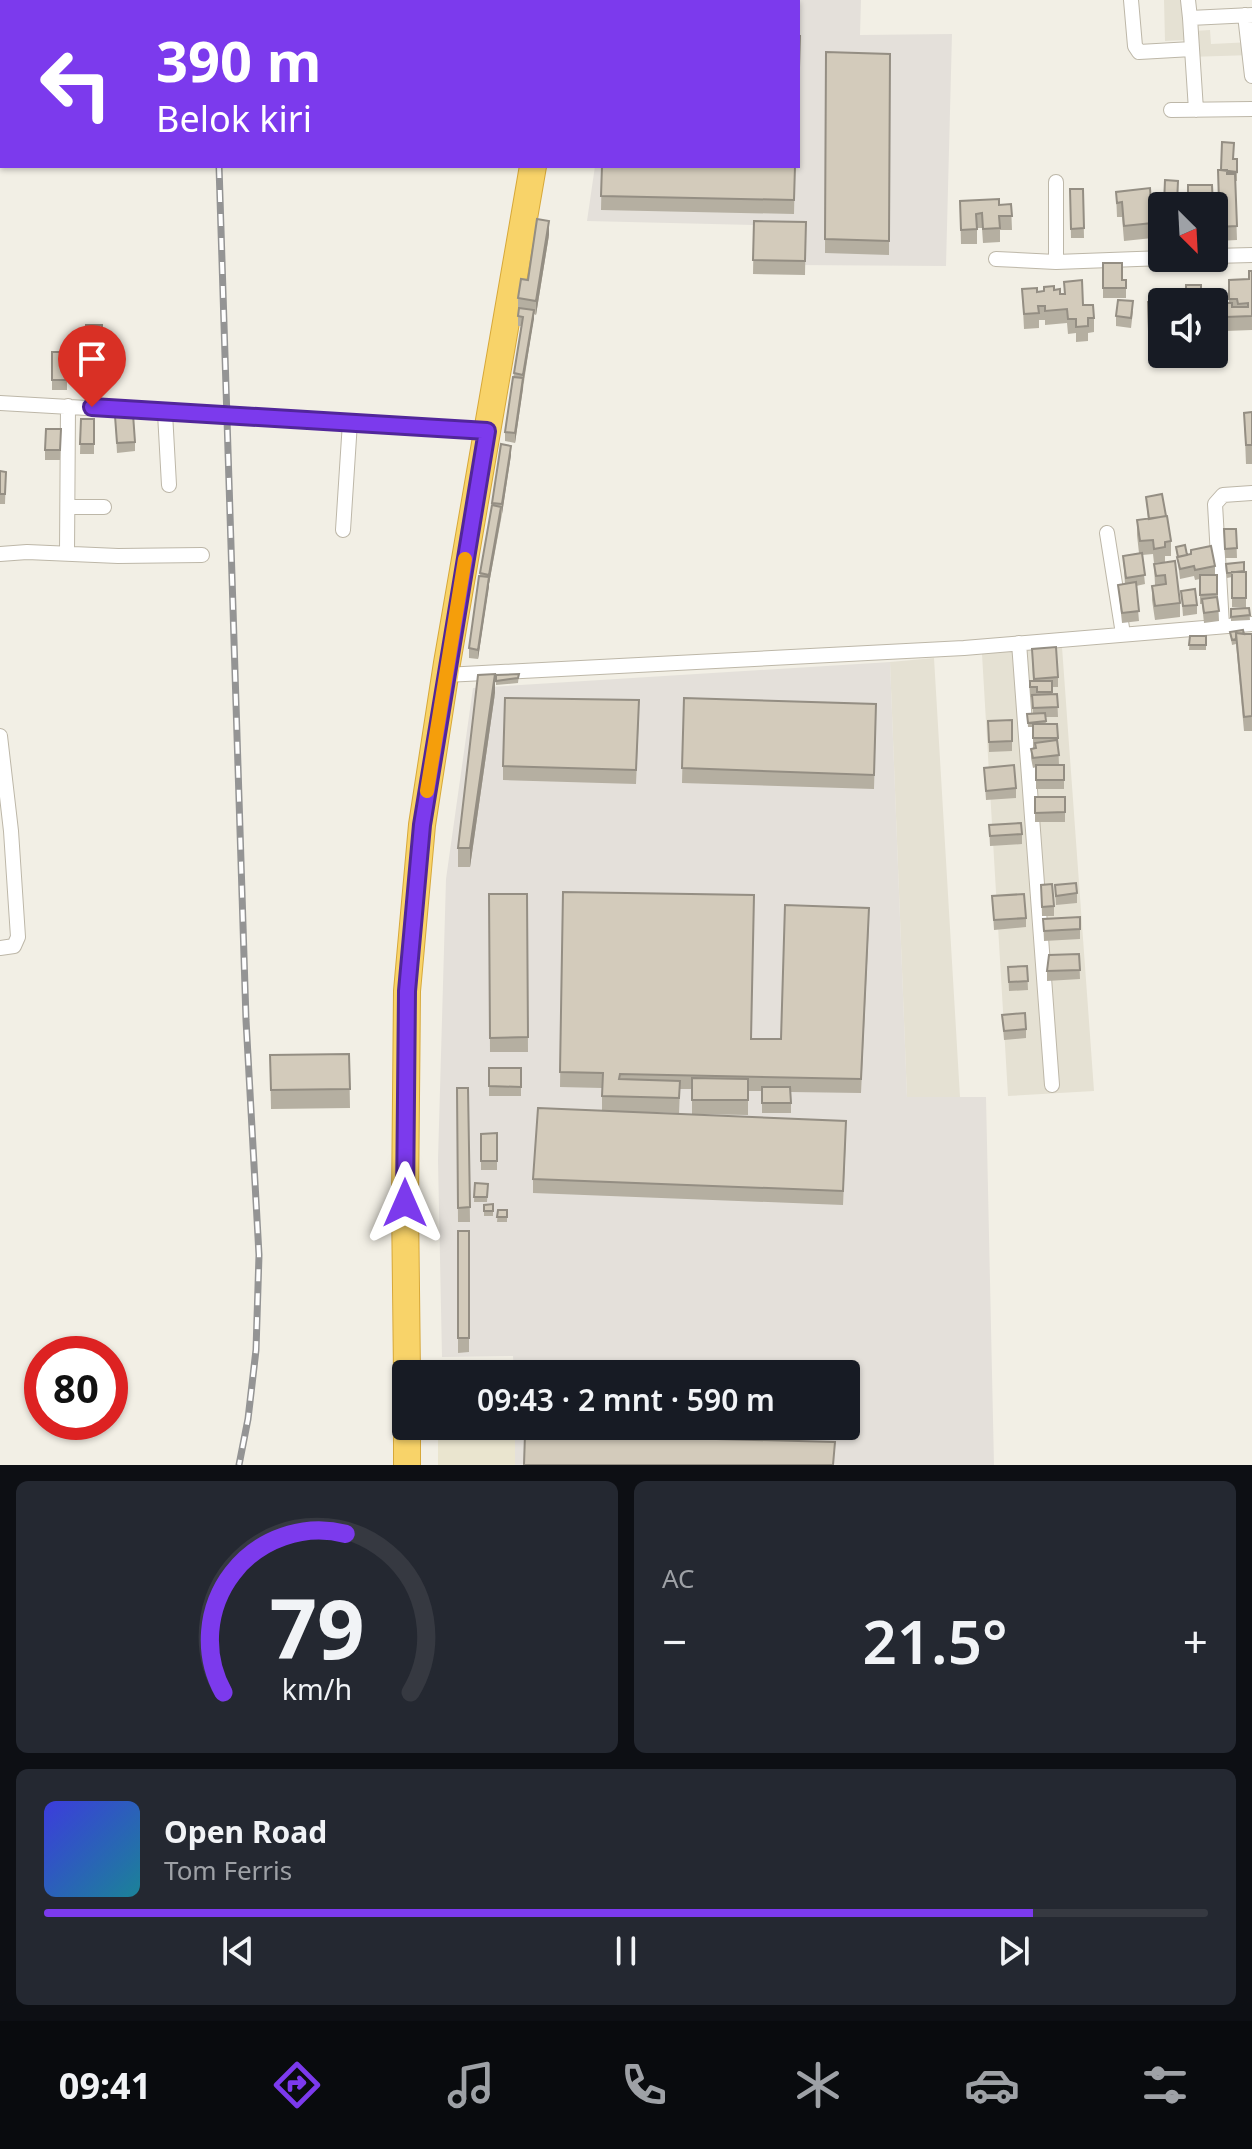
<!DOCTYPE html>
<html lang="id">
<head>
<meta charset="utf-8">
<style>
  :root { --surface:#171b24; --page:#242831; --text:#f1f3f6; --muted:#9ea1a6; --line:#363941; --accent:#7c3aed }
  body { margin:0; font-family:"Noto Sans",sans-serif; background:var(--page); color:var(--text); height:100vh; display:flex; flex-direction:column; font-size:30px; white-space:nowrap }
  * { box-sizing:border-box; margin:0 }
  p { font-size:26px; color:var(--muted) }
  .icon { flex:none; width:44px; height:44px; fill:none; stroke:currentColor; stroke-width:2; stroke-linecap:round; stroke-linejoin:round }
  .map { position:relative; height:1465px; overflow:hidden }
  .side { display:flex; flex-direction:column; gap:16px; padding:16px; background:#0d0f14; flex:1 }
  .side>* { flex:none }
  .hud { position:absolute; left:0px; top:0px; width:800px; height:168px; box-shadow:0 2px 6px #0004; background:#7c3aed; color:#fff; overflow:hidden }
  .needle { width:52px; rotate:156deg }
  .fabs { position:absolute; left:1148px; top:192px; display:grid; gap:16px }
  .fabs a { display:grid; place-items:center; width:80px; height:80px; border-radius:8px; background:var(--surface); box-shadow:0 2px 6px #0004; font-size:40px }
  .speed { position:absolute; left:24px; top:1336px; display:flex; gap:16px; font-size:40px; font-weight:700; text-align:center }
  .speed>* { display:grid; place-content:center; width:104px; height:104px; border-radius:50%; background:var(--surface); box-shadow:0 2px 6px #0004; line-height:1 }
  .speed .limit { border:12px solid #d22; background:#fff; color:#111 }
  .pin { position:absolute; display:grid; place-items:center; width:68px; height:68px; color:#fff; margin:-82px -34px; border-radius:50% 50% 50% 0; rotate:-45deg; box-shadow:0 0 8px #0007 }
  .pin .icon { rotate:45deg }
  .me { position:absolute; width:88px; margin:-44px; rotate:0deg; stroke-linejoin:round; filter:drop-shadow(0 0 6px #0008) }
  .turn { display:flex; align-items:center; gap:28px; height:168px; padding:0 24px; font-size:36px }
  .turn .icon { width:104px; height:104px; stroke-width:2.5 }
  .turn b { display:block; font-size:56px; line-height:68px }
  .big { font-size:60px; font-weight:600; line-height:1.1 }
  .side .card { flex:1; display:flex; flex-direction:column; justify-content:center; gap:12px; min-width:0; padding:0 28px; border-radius:12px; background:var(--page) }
  .side .dial { align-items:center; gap:0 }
  .dial svg { height:208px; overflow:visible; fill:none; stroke:var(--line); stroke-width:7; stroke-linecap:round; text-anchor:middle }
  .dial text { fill:var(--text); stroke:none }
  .song { display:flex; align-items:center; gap:24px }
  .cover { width:96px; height:96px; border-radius:12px; background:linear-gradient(135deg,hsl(240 70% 55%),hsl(190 70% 35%)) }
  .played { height:8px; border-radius:4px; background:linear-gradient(90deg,var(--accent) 85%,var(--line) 85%) }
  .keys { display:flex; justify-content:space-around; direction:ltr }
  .heat { display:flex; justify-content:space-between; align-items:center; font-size:44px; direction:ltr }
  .side .tiles { flex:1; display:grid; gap:16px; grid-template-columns:1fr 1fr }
  .card:last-child { grid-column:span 2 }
  .trip { position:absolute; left:392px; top:1360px; width:468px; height:80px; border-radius:8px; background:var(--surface); box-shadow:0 2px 6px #0004; font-weight:600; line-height:80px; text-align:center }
  .tab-bar { display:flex; height:128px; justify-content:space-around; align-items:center; background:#090b0e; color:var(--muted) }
  .tab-bar .icon { width:56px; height:56px }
  .tab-bar .on { color:var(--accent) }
  .tab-bar b { font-size:36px; color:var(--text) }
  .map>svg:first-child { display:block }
  .residential { fill:#e5e1d3 }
  .industrial { fill:#e4e0da }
  .education { fill:#eae5cf }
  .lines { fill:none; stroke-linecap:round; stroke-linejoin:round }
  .street-casing { stroke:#bdb7a8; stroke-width:16 }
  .highway-casing { stroke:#d7a839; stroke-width:28 }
  .street { stroke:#fff; stroke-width:14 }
  .highway { stroke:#f8d369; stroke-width:26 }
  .rail-casing { stroke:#949494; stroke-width:7 }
  .rail { stroke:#fff; stroke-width:4; stroke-dasharray:12; stroke-linecap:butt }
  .wall { fill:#b5afa1 }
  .shaded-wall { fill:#948e83 }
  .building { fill:#d3cbbb; stroke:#948e83; stroke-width:2 }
  .route-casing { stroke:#51269a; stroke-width:20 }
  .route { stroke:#7c3aed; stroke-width:14 }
  .slow { stroke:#f59e0b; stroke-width:14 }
</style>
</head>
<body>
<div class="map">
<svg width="1252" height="1465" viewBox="0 0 1252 1465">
  <rect width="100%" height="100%" fill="#f2efe5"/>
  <!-- residential -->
  <path class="residential" d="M1164 0H1193L1194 31 1210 30 1211 44 1252 42V55L1189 57 1188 40 1165 41Z
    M1062 647 1094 1091 1008 1096 982 654Z
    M934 658 960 1097H907L890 662Z"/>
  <!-- industrial -->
  <path class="industrial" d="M622 0H861L860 35 952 34 946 266 795 265 793 226 587 221 595 166H798V2H622Z
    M890 662 907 1097H986L994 1465H515L514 1426H846V1374H514L513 1356 442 1357 438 1160 446 879 473 688Z"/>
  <!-- education -->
  <path class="education" d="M515 1436V1465H438V1437Z"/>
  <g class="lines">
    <defs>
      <path id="street" d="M1131 0 1135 46 1139 52 1192 49
        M1188 0 1190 18 1252 15
        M1245 15 1252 76
        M1190 18 1196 110
        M1171 110 1252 109
        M1056 182V262
        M1214 256 1252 255
        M996 259 1056 262 1164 258
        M0 403 487 431
        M165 413 169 485
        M68 507H104
        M343 530 350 422
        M1107 533 1123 634
        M67 553 68 406
        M0 554 27 552 118 556 202 555
        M1222 626 1215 504 1223 495 1252 493
        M1019 643 1052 1085
        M445 675 964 648 1252 624
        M0 736 11 831 18 937 14 946 0 948"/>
      <path id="highway" d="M563 2V0
        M407 1374 405 1203 407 991 422 825 447 663 533 166
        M407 1465V1426"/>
    </defs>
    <!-- street casing -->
    <use href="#street" class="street-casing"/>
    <!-- highway casing -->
    <use href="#highway" class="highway-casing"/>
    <!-- street -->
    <use href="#street" class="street"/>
    <!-- highway -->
    <use href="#highway" class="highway"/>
    <defs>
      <path id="rail" d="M213 0V2
        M219 166 246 1020 259 1255 256 1350 248 1419 239 1465"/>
    </defs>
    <!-- rail casing -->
    <use href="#rail" class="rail-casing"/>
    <!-- rail -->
    <use href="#rail" class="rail"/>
  </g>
  <!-- wall -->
  <path class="wall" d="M826 52 890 54 889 255 825 253Z
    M1234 159H1237V181H1235L1237 240 1217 241 1216 203 1219 202 1221 170Z
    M602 166H795L794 214 601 210Z
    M1070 189H1083L1084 238H1071Z
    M1116 192 1151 202 1162 222V237L1124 241 1122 217H1117Z
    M960 201 999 205 1011 204 1012 230H1000V242L983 243 982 228H977V244H961Z
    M754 221 806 222 805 275 753 274Z
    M549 235 536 315 534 314 515 443 505 441V432L521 326H518V298L528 280Z
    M1103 263 1122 280H1126V298H1103Z
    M1252 271V330L1225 331V303H1229V280L1249 279Z
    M1064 282 1094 318V332L1088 333V341L1076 342V333L1068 334 1067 323 1045 325V320H1039V328L1024 329 1022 289 1037 292 1054 290 1060 294H1064Z
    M1201 290 1162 302V345L1149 346 1148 302H1153L1162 297Z
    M1133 311 1131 328 1116 326V316Z
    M86 325H102L101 391H85Z
    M83 343V380H67V390H52V352H68Z
    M1252 412V464H1246L1244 413Z
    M115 416 135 442V451L117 453Z
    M81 419H94V454H80Z
    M61 429 60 460H45V450Z
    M501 444 511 455 502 514 489 584 478 659 469 658V648L480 573 492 505Z
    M0 471 6 472 5 504H0Z
    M1146 497 1171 541V556H1165V562L1154 563 1153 554 1142 555 1145 584 1136 586 1139 621 1122 623 1118 585 1125 584 1123 556 1139 553 1137 535V520L1148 519Z
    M1224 529H1236L1237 558H1225Z
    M1176 547 1187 555 1215 566V575H1217L1219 621 1204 623 1202 604H1200V579L1195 580 1194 576 1180 579Z
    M1175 561 1180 603V617L1155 620 1152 600V586L1155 585 1154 564Z
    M1226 564 1246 572V608L1232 607V577L1227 578Z
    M1181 591 1197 605V614L1183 616Z
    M1249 608 1250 620 1231 621V609Z
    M1230 632 1252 634V731H1244L1236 644 1232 645Z
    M1190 636H1206V650H1189Z
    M1032 649 1058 677V687H1052V695L1057 694 1058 717H1045L1046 724 1058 738 1059 765H1064V789H1036V767L1033 768 1031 758V749L1033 748V727H1028L1027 714 1033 713 1032 697H1030V681H1033Z
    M519 674 518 683 496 685V675Z
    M495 693 470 867H458V848Z
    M684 698 876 718 874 789 682 783Z
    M639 714 636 784 503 780V766Z
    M1012 720V751L989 752 988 721Z
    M984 768 1016 788V798L986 800Z
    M1035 797 1065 812V822H1035Z
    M989 825 1022 834V844L990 846Z
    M1041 885 1054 906V916H1042Z
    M1055 885 1077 893V903L1056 905Z
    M563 892 751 1039H781L869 923 861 1093 791 1092V1113H762V1091H748V1115L692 1114V1089H680L679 1113 602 1111V1088L560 1087Z
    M489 894H527L528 1052H490Z
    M992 896 1026 918V927L994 930Z
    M1080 917V939L1044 941 1043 919Z
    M1079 954 1080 979 1047 981V971Z
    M1027 966 1028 990 1009 991 1008 967Z
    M1002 1015 1026 1029V1038L1004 1040Z
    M349 1054 350 1108 271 1109 270 1055Z
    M489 1068H521V1096H489Z
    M457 1088H468L470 1222H458Z
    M497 1133V1170H481V1134Z
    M846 1136 843 1205 533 1193V1179Z
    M475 1183 488 1184 487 1202H474Z
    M493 1204V1216H484V1205Z
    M498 1210H507V1222H497Z
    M458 1231H469V1352L458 1353Z"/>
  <!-- shaded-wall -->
  <path class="shaded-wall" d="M549 221V235L536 315V301Z
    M534 310V319L523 384V375Z
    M523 378V388L515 443V433Z
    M511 446V455L502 514V504Z
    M501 507V517L489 584V575Z
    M489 577V587L478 659V650Z
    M495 674V693L470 867V848Z"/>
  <!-- building -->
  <path class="building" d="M798 36H800L798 99Z
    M826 52 890 54 889 241 825 239Z
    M1222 142 1234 143 1233 159H1237V172L1221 170Z
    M602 166H795L794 200 601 196Z
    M1218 170H1227V174H1235L1237 226 1217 227 1216 203 1219 202Z
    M1165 180 1178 181 1177 204H1164Z
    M1188 185H1212L1213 206H1174V204H1177V198H1188Z
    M1150 188 1151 202 1159 201 1162 222 1124 226 1122 202 1117 203 1116 192Z
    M1070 189H1083L1084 228 1071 229Z
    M999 199V205L1011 204 1012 216H999L1000 228 983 229 982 213 976 214 977 229 961 230 960 201Z
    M537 219 549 221 536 301 518 298 521 279 528 280Z
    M754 221 806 222 805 261 753 260Z
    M1103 263H1122V280H1126V288H1103Z
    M1249 271H1252V316L1225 317V303H1232V307H1248V303L1238 304 1237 299H1229V280L1249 279Z
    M1082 280 1083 305H1093L1094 318H1088V326L1076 327V319H1068L1067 309 1045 311V306H1038L1039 313 1024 314 1022 289 1037 288V292L1044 291V287L1054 286V290L1060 289V294H1065L1064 282Z
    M1186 285H1201V290H1212V302H1162V331H1149L1148 302H1153V297H1162V290L1186 289Z
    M1118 300 1133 301 1131 318 1116 316Z
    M519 308 534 310 523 375 514 373 523 317 518 316Z
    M86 325H102L101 377H85Z
    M69 342 83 343V371H67V380H52V352H68Z
    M513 377 523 378 515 433 505 432Z
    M1252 412V445H1246L1244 413Z
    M133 414 135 442 117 443 115 416Z
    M81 419H94V444H80Z
    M46 429H61L60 450H45Z
    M501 444 511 446 502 504 492 503Z
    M0 471 6 472 5 494H0Z
    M1162 494 1166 516 1149 519 1146 497Z
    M492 505 501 507 489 575 480 573Z
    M1167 516 1171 541 1165 542V547L1154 549 1153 540 1140 541 1137 520Z
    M1224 529H1236L1237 548 1225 549Z
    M1185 545 1187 555 1178 557 1176 547Z
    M1211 546 1215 566 1195 570 1194 566 1180 569 1177 557 1191 554V550Z
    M1142 553 1145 575 1126 578 1123 556Z
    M1175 561 1180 603 1155 606 1152 586 1166 584 1165 575 1156 576 1154 564Z
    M1244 562V571L1227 573 1226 564Z
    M1232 572H1246V598H1232Z
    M1200 575H1217V594L1200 595Z
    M479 576 489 577 478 650 469 648Z
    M1136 582 1139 611 1122 613 1118 585Z
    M1195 589 1197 605 1183 606 1181 591Z
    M1217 597 1219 611 1204 613 1202 599Z
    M1249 608 1250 615 1231 617V609Z
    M1243 630 1244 634 1236 633V639L1232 640 1230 632Z
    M1236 633 1252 634V716L1244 717Z
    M1190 636H1206V645H1189Z
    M1056 647 1058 677 1034 679 1032 649Z
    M495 674 470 848H458L478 675Z
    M519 674 518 678 496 681V675Z
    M1030 681H1052V692H1037V687H1030Z
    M1057 694 1058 707 1033 708 1032 695Z
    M505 698 639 700 636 770 503 766Z
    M684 698 876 704 874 775 682 768Z
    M1045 713 1046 721 1028 723 1027 714Z
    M1012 720V741L989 742 988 721Z
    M1033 724H1057L1058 738H1033Z
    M1057 740 1059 755 1033 758 1031 749 1036 748 1035 743Z
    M1014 765 1016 788 986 791 984 768Z
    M1036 765H1064V780H1036Z
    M1035 797H1065V812L1035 813Z
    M1021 823 1022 834 990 836 989 825Z
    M1076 883 1077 893 1056 896 1055 885Z
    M1052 884 1054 906 1042 907 1041 885Z
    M563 892 754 895 751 1039H781L785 905 869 908 861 1079 620 1074 619 1079 680 1081 679 1098 602 1096 603 1073 560 1072Z
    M489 894H527L528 1037 490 1038Z
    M1024 894 1026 918 994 920 992 896Z
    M1080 917V929L1044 931 1043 919Z
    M1079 954 1080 970 1047 971 1049 955Z
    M1027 966 1028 981 1009 982 1008 967Z
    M1025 1013 1026 1029 1004 1031 1002 1015Z
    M349 1054 350 1089 271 1090 270 1055Z
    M489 1068H521V1087L489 1086Z
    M692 1078 748 1079V1100H692Z
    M762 1087H790L791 1103H762Z
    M457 1088H468L470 1207 458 1208Z
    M538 1108 846 1121 843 1191 533 1179Z
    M497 1133V1161H481V1134Z
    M475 1183 488 1184 487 1197H474Z
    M493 1204V1211H484V1205Z
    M498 1210H507V1217H497Z
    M458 1231H469V1338H458Z
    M525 1434 835 1442 833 1465H524Z"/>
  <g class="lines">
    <defs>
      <path id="route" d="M92 407 487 431 422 825 407 991 405 1203"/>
    </defs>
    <!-- route casing -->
    <use href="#route" class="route-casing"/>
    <!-- route -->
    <use href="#route" class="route"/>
    <!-- slow -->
    <path class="slow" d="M427 791 465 559"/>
  </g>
</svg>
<div class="fabs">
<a><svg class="needle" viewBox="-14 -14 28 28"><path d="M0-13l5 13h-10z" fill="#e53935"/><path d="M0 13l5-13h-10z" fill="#9ea1a6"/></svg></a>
<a><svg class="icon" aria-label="sound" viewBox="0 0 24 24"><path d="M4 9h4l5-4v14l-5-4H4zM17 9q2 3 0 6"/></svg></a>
</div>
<div class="speed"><div class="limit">80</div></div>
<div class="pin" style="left:92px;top:407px;background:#d93025"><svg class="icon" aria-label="arrive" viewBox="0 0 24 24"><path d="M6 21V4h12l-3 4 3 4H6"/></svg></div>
<svg class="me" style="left:405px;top:1203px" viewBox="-20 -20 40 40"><path d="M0-17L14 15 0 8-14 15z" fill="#7c3aed" stroke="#fff" stroke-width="4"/></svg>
<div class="trip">09:43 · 2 mnt · 590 m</div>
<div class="hud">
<div class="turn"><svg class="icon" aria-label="left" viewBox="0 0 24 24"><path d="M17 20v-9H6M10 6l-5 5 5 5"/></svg><div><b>390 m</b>Belok kiri</div></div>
</div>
</div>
<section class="side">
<div class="tiles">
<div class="card dial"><svg viewBox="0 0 100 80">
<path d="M14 69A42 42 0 1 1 86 69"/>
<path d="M14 69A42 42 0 0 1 61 8" stroke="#7c3aed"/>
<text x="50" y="56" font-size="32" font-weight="700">79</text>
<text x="50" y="72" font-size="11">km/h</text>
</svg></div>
<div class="card"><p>AC</p>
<div class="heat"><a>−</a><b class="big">21.5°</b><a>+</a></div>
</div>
<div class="card">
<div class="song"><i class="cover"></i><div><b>Open Road</b><p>Tom Ferris</p></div></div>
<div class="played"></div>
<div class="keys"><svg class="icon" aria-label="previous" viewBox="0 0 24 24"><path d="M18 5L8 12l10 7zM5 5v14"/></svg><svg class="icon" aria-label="pause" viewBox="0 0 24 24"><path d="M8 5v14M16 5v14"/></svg><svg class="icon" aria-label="next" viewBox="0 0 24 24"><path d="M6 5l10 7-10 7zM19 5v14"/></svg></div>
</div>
</div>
</section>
<nav class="tab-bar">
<b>09:41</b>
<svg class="icon on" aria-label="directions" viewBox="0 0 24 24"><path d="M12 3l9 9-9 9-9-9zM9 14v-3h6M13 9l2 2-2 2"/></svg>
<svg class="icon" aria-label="music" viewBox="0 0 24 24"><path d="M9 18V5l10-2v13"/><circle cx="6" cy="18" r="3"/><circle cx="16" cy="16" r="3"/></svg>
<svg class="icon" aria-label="phone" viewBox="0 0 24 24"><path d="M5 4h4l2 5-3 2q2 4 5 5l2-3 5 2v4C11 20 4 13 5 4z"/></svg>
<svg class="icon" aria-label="climate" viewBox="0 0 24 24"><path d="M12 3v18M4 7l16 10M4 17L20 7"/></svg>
<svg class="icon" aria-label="car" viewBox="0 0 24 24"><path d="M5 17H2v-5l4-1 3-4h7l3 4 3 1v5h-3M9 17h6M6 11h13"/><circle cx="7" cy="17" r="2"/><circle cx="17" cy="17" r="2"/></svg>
<svg class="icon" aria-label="filters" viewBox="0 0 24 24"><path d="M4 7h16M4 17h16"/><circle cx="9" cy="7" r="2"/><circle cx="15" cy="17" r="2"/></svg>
</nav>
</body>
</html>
